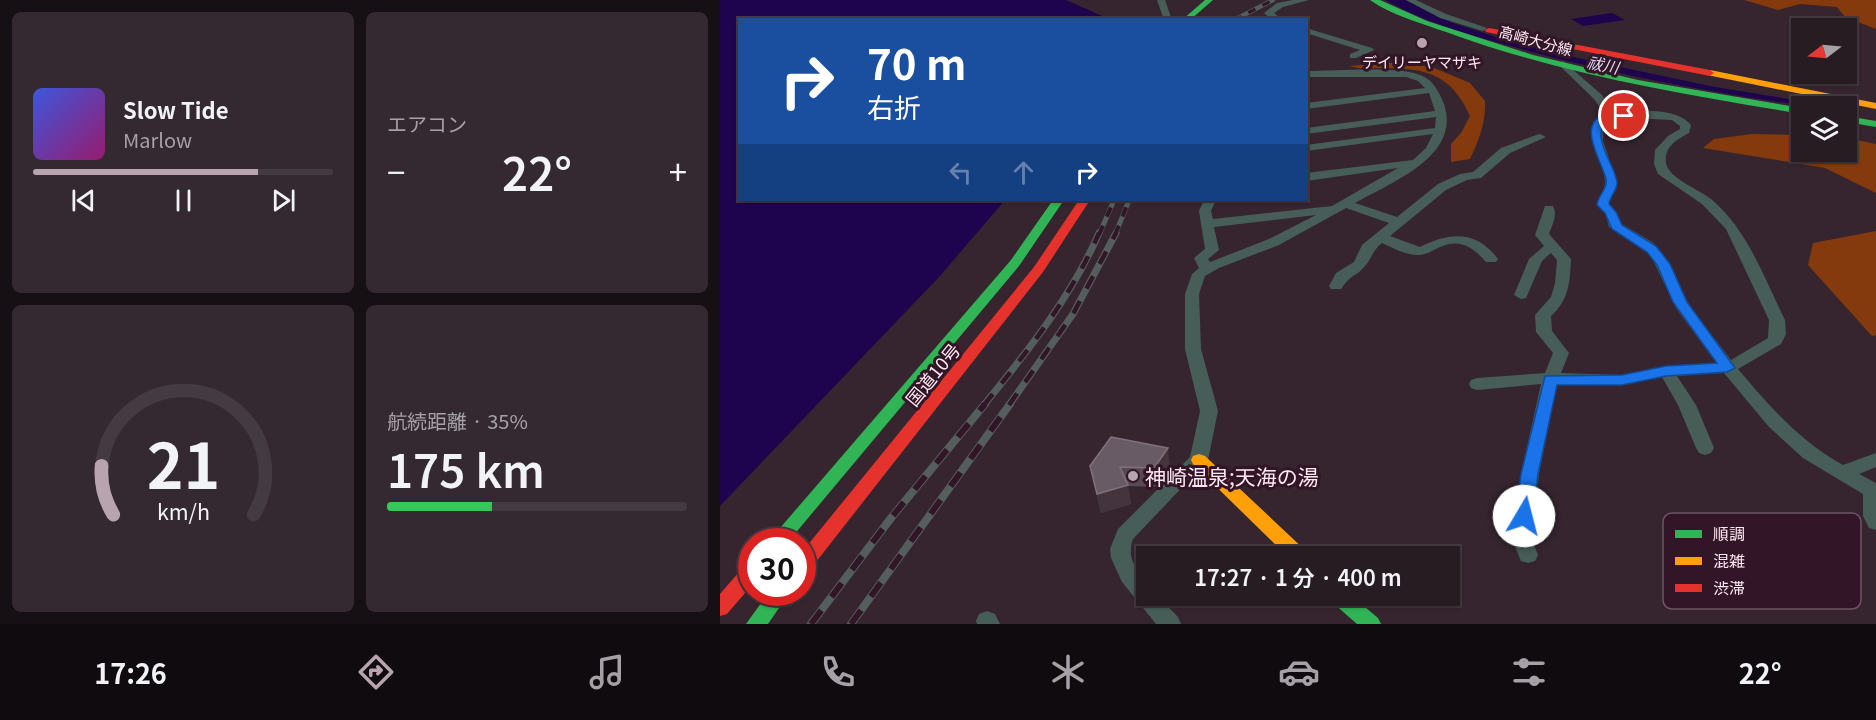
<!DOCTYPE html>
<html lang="ja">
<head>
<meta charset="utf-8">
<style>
  :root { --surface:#281c23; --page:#342930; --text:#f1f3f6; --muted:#a5a1a6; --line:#443a41; --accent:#b8a4ae }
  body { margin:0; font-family:Georgia,"Noto Sans JP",serif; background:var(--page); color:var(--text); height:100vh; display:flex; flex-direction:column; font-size:22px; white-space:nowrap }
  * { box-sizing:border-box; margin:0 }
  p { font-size:20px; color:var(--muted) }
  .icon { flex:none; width:33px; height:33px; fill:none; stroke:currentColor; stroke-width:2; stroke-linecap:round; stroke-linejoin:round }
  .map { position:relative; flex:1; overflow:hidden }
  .side { display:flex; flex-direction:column; gap:12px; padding:12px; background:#160f13; width:720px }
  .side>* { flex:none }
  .top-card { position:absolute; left:18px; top:18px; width:570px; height:183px; border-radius:0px; box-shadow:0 2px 4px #0004,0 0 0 2px var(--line); background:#1a4fa0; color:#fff; overflow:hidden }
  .needle { width:39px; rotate:254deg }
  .controls { position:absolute; left:1071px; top:18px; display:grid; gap:12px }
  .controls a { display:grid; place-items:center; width:66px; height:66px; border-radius:0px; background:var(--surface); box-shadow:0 2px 4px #0004,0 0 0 2px var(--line); font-size:30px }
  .speed { position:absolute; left:18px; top:528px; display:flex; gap:12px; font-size:30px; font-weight:700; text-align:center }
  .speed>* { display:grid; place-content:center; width:78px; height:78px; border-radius:50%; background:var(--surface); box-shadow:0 2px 4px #0004,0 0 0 2px var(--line); line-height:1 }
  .speed .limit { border:9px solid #d22; background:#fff; color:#111 }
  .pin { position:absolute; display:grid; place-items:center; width:51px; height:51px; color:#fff; margin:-26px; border:3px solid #fff; border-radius:50%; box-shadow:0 2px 6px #0007 }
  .me { position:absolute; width:66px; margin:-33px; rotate:8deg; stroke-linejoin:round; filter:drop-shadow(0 0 4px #0008) }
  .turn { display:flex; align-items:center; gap:21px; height:126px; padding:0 30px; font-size:27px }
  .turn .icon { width:78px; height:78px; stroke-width:2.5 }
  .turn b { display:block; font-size:42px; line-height:51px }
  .lanes { display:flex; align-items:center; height:57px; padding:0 30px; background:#0003; justify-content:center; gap:30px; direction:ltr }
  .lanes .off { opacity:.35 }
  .big { font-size:45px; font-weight:600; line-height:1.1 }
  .side .tile { flex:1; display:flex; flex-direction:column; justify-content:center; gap:9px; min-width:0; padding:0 21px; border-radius:9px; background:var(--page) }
  .side .dial { align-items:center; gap:0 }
  .dial svg { height:156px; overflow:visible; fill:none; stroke:var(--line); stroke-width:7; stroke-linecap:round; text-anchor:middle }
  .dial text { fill:var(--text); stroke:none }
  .song { display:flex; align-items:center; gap:18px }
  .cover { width:72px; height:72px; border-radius:9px; background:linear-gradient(135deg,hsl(230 70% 55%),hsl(320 70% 35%)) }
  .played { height:6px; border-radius:3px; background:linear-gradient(90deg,var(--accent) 75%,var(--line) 75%) }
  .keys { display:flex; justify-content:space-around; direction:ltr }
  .heat { display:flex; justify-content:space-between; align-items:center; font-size:33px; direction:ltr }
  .charge { height:9px; border-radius:4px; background:linear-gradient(90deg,#34c759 35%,var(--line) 0) }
  .side .tiles { flex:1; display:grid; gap:12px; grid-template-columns:repeat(2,1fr) }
  .trip { position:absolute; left:416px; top:546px; width:324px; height:60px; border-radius:0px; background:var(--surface); box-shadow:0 2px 4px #0004,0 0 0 2px var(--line); font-weight:600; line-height:60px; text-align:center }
  .menu { display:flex; height:96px; justify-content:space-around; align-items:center; background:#100b0e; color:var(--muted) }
  .menu .icon { width:42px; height:42px }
  .menu .on { color:var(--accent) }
  .menu b { font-size:27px; color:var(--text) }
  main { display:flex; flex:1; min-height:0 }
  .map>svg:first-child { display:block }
  .forest { fill:#843a0c }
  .water { fill:#1e044e }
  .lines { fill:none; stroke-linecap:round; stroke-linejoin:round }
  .street { fill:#465d58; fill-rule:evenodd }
  .fast { fill:#30b455; fill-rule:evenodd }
  .slow { fill:#ff9f0a; fill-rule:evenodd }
  .jam { fill:#e5322d; fill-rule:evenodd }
  .rail-far3-casing { stroke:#535e5d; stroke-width:4.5 }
  .rail-far2-casing { stroke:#535e5d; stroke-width:5 }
  .rail-far1-casing { stroke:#535e5d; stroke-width:7 }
  .rail-casing { stroke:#535e5d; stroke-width:8 }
  .rail-far3 { stroke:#321526; stroke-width:3; stroke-dasharray:8; stroke-linecap:butt }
  .rail-far2 { stroke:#321526; stroke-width:4; stroke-dasharray:10; stroke-linecap:butt }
  .rail-far1 { stroke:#321526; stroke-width:4.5; stroke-dasharray:14; stroke-linecap:butt }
  .rail { stroke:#321526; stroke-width:6; stroke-dasharray:17; stroke-linecap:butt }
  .wall { fill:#584a54 }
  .shaded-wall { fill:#43343e }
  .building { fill:#695b65; stroke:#81717b; stroke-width:1.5 }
  .route { fill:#1a73e8; stroke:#114b97; stroke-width:1.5 }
  .poi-dot { fill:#b8a4ae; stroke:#321526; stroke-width:2 }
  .labels { text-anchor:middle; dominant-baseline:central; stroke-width:6; stroke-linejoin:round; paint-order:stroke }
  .far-street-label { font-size:15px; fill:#fee9f3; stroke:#321526 }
  .far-poi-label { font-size:15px; fill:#fee9f3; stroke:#321526 }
  .far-water-label { font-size:16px; font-style:italic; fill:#dbdaf6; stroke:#321526 }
  .street-label { font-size:18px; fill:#fee9f3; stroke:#321526 }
  .near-poi-label { font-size:21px; fill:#fee9f3; stroke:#321526; text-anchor:start }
  .key { fill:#321526; stroke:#6f5564; stroke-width:1.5 }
  .key-label { font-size:16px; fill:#fee9f3 }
</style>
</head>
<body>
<main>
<section class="side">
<div class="tiles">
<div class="tile">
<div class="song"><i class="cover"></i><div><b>Slow Tide</b><p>Marlow</p></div></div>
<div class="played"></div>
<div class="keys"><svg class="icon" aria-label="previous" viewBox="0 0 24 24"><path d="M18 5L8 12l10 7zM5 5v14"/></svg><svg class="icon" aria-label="pause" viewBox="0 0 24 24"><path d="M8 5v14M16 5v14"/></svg><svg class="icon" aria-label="next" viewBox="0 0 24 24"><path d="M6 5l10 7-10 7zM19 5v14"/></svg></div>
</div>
<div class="tile"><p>エアコン</p>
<div class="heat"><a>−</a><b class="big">22°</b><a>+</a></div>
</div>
<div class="tile dial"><svg viewBox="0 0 100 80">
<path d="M14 69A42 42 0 1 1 86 69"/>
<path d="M14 69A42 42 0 0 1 8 44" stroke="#b8a4ae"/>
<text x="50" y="56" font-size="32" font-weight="700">21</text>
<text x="50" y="72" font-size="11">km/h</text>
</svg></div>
<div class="tile"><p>航続距離 · 35%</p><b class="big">175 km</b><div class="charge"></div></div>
</div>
</section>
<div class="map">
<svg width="1156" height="624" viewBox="0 0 1156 624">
  <rect width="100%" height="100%" fill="#36252f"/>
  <!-- forest -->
  <path class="forest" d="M1024 0H1156V29L1125 17 1117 7 1080 4 1058 10Z
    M683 62 714 68 750 83 765 101C766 121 759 141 750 159L731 162V144L741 133 750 116C726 62 690 69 638 68L629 66Z
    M1032 134 1081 135 1082 152H1126L1127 138 1156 144V193L1105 168 983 148 994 139Z
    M1156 231V335L1152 336 1088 265 1093 243Z"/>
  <!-- water -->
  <path class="water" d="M0 0H346L389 19 20 20V200H285L220 276 0 506Z
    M665 0H685L733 23 792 42 862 59 995 87 1113 106C1070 106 1028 97 986 90 923 79 860 65 798 48 750 35 709 24 665 0Z
    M892 13 905 20 863 26 851 19Z"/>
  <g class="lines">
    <!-- street -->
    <path class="street" d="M437 0H445L452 20H444Z
      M573 0H589L563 7 554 13 563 20H552L544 13 557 3Z
      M686 0H696L726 14 767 28 763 31 720 18Z
      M586 28 652 48 654 50 636 58H630V54L640 50 586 33Z
      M843 61 882 95 893 111C917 112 955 106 971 125L969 133C956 140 944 147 946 163 948 178 980 190 991 199 1028 230 1044 278 1065 320L1066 334 1061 344 1018 369C1049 406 1081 442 1123 465L1156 453V467L1139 474 1156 483V530L1149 528 1143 516V494L1083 458 1049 427 1004 373 957 376 976 405 994 448 991 453 985 455 979 453 976 448 958 405 942 377 902 385 837 384 819 474 811 537 818 555 815 561 808 563 801 561 791 537 801 474 821 384 757 390 751 388 749 384 751 380 757 378 825 373 833 353 816 332 815 315 831 297 835 283 837 260 831 253 822 261 806 298 801 299 794 295 809 259 824 246 815 235 825 206H833C838 216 832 225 829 234L851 259C850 282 849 300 831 316L832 331 849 353 841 373 902 375 946 366 997 364 956 308 932 258 923 248 889 227 886 215 877 205C879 197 885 190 885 182 885 158 867 151 874 121L884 113 874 99 840 66 838 64ZM892 117 952 120 960 126V129L948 136 935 150 934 164 938 174 982 204 1006 229 1049 320 1048 338 1011 360 971 308 943 254 932 242 900 223 898 214 889 204 897 182 883 141 884 122Z
      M586 71C614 71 673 66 697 74 710 77 717 88 722 99 746 154 674 181 635 203L677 217 718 184 740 174 753 172 781 148 816 135 820 134 826 137 790 153 761 178 747 180 726 190 670 236 700 247C730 232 756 230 778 259L776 262H766C753 247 740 238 720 247 713 250 707 255 698 255 685 255 673 248 662 243 653 250 652 258 645 266 636 277 631 274 621 289H611L609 286 616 273 634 262 642 245 669 223 626 208 559 245 499 268 485 276 479 294 481 349 498 411 488 460 413 539C404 567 426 570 426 596H438L458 617 461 624H436L402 582 391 558 390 549 398 529 470 457 480 411 465 349V294L472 274 479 268 474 258 485 249 479 211 484 200H496L491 211 493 219 612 206 678 168 586 181V173L693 160 706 148 713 134 586 151V145L715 128 716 117 586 134V128L715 111 709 93 586 109V103L705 88 698 81 686 77H586ZM596 215 549 239 490 262 488 259 499 250 494 227Z
      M267 611 275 614 280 624H257L256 621 259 614Z"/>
    <!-- fast -->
    <path class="fast" d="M485 0H493L470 20H462Z
      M650 0H660L707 21 813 55 918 80 1082 108V114C961 94 840 74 726 32 703 24 669 14 650 0Z
      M1126 116 1156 121V127L1126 122Z
      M333 200H344L299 266 68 542H48L291 260Z
      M49 592H70L48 624H26Z
      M609 596H632L658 618 661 624H637L612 602Z"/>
    <!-- slow -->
    <path class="slow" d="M990 70 1156 103V109L987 75V71Z
      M479 454 485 456 586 551 588 556H567L473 464 471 460 473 456Z"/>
    <!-- jam -->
    <path class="jam" d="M769 28 990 70 994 73 990 76 766 32 765 30Z
      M359 200H370L323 272 89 571 82 574V552L314 267Z
      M32 563V585L7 614 0 616V594L25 565Z"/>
    <defs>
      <path id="rail-far3" d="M514 20 553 0"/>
      <path id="rail-far2" d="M379 235 394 200
        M395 235 409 200"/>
      <path id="rail-far1" d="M264 405C307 352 352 296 379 233
        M289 405 353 314 396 233"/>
      <path id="rail" d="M91 624 171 518 265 404
        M131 624 290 404"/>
    </defs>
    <!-- rail-far3 casing -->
    <use href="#rail-far3" class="rail-far3-casing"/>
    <!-- rail-far2 casing -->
    <use href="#rail-far2" class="rail-far2-casing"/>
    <!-- rail-far1 casing -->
    <use href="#rail-far1" class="rail-far1-casing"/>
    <!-- rail casing -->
    <use href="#rail" class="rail-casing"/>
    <!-- rail-far3 -->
    <use href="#rail-far3" class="rail-far3"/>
    <!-- rail-far2 -->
    <use href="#rail-far2" class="rail-far2"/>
    <!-- rail-far1 -->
    <use href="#rail-far1" class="rail-far1"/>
    <!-- rail -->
    <use href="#rail" class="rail"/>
  </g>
  <!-- wall -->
  <path class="wall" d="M370 466 450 467 437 487 408 486 411 504 381 513Z"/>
  <!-- shaded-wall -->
  <path class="shaded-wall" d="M448 448 450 467 437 487 434 468Z
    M408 485 411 504 381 513 377 494Z"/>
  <!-- building -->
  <path class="building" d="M391 437 448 448 434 468 400 467 408 485 377 494 370 466Z"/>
  <!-- route -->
  <path class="route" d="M890 111 909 116 904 119 892 117C866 134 894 161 897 182 898 190 890 195 889 204L896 212 902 225 936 246 950 264 967 302 1015 368 1007 372 946 376 902 385H837L818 474 813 516 810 521 804 523 798 521 795 516 801 474 825 376 902 375 946 366 997 363 953 302 937 265 927 252 892 229 885 213 877 205C878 195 888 189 886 179 880 156 854 123 890 111Z"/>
  <!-- markers -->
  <g class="poi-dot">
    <circle cx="702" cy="43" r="6"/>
    <circle cx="413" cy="476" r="6"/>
  </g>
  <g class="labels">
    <!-- far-street labels -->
    <g class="far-street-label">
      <text transform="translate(816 40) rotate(15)">高崎大分線</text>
    </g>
    <!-- far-poi labels -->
    <g class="far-poi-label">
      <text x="702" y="61">デイリーヤマザキ</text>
    </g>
    <!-- far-water labels -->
    <g class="far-water-label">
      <text transform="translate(883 64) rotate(11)">祓川</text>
    </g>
    <!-- street labels -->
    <g class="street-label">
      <text transform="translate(212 374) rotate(-51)">国道10号</text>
    </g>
    <!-- near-poi labels -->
    <g class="near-poi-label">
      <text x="425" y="476">神崎温泉;天海の湯</text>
    </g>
  </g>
  <!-- legend -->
  <rect x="943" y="513" width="198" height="96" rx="9" class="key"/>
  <rect x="955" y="530" width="27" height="8" fill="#30b455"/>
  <rect x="955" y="557" width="27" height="8" fill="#ff9f0a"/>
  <rect x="955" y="584" width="27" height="8" fill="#e5322d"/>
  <g class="key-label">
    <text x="993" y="540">順調</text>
    <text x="993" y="567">混雑</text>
    <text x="993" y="594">渋滞</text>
  </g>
</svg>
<div class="controls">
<a><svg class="needle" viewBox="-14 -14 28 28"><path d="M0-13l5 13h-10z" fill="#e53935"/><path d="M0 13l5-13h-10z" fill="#a5a1a6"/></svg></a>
<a><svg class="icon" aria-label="layers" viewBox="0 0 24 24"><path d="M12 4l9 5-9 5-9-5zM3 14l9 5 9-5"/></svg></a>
</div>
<div class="speed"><div class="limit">30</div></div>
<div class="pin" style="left:904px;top:116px;background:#d93025"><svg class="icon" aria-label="arrive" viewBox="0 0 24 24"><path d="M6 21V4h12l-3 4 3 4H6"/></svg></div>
<svg class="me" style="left:804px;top:516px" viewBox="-20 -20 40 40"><circle r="19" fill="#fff"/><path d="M0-13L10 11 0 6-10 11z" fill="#1a73e8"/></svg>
<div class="trip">17:27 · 1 分 · 400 m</div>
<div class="top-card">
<div class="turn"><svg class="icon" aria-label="right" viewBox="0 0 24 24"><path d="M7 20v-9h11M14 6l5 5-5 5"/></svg><div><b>70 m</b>右折</div></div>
<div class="lanes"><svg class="icon off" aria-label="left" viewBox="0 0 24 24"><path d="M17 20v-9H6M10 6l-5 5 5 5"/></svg><svg class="icon off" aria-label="ahead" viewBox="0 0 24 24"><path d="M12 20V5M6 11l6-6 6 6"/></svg><svg class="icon" aria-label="right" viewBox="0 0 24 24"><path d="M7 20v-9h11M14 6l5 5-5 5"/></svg></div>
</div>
</div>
</main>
<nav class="menu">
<b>17:26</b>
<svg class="icon on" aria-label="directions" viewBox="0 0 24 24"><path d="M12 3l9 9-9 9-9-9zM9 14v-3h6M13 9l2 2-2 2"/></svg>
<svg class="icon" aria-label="music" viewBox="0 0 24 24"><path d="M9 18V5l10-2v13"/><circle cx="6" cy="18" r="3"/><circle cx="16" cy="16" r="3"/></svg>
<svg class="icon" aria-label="phone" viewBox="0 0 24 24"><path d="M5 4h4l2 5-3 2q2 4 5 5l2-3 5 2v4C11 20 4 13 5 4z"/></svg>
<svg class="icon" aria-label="climate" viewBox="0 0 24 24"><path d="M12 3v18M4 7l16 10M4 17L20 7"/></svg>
<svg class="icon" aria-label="car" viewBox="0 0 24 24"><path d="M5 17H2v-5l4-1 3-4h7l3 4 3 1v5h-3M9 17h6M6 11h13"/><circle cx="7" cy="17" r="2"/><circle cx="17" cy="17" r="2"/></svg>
<svg class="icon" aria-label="filters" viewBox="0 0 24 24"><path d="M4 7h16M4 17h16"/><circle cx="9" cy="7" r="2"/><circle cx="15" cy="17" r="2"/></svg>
<b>22°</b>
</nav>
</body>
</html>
